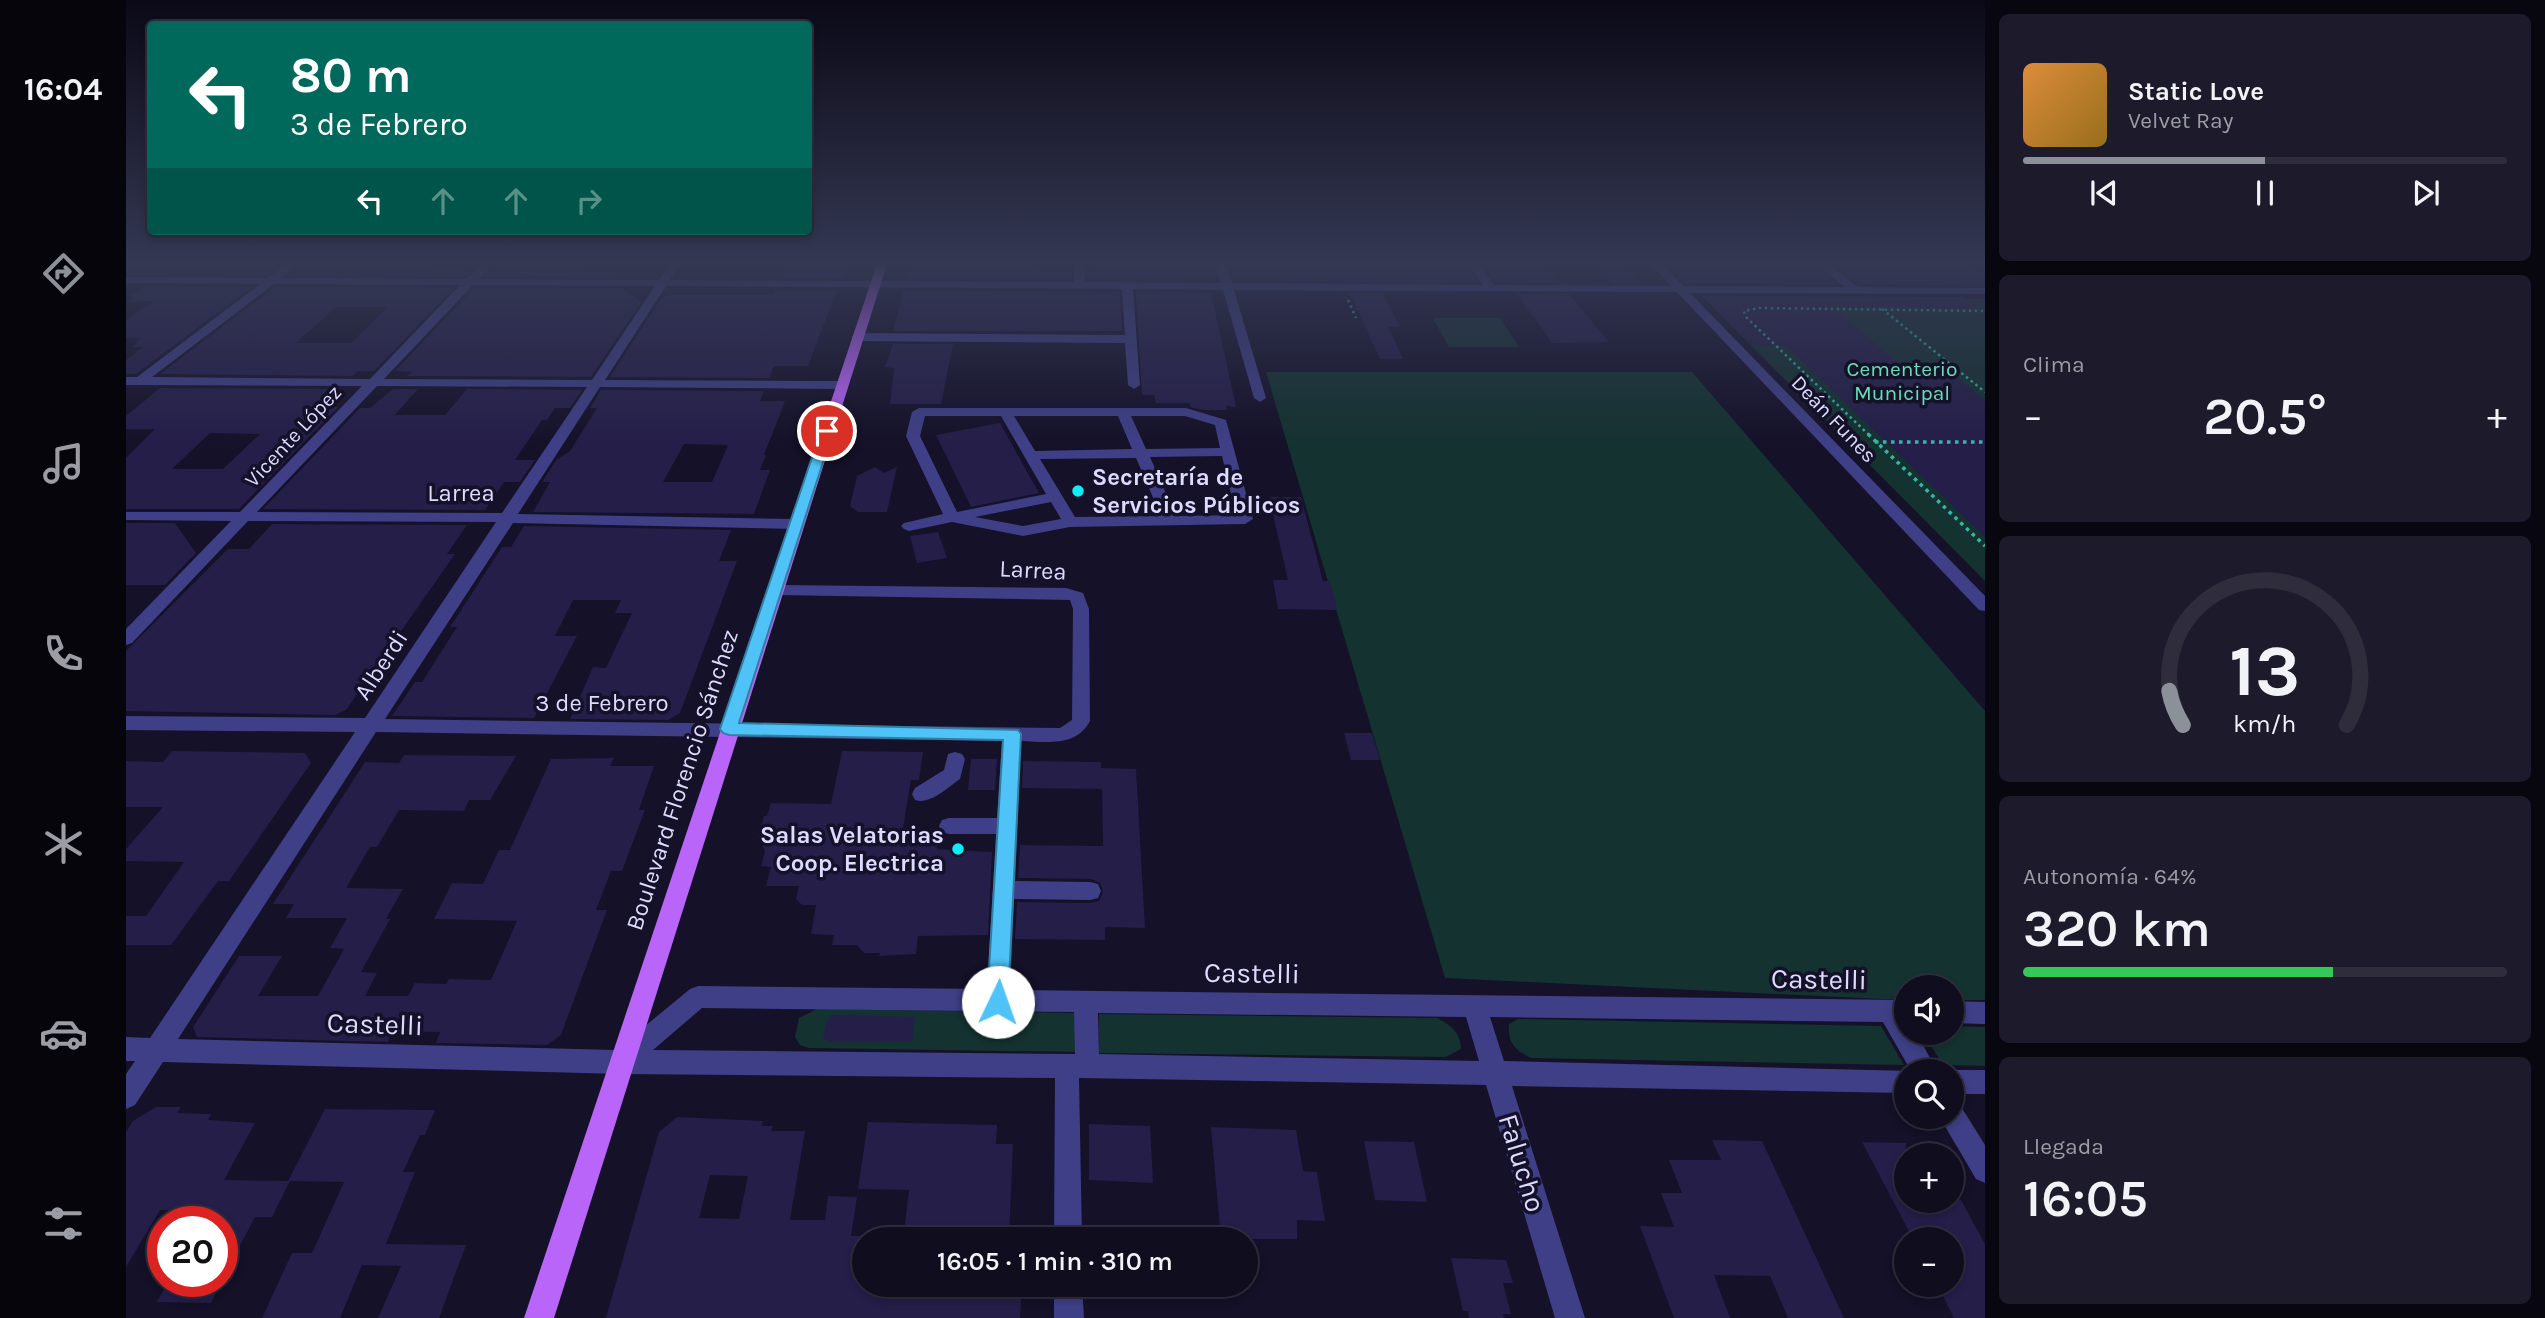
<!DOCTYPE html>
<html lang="es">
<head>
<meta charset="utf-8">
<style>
  :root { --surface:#0f0d1e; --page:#1d1b2b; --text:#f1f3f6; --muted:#9b9ca4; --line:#2f2d3c; --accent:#8c9099 }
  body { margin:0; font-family:Karla,sans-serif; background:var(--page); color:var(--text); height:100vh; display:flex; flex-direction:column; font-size:26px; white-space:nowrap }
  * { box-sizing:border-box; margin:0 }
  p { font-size:23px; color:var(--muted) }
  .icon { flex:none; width:38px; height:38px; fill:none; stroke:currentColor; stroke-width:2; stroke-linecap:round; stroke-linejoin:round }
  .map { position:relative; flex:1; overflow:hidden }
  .details { display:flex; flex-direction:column; gap:14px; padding:14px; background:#080710; width:560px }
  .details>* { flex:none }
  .guide { position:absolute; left:21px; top:21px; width:665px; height:214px; border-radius:7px; box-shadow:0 4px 10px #0003,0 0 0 2px var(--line); background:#00695c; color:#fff; overflow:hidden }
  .controls { position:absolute; left:1768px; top:975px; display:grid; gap:14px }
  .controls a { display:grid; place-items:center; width:70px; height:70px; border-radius:50%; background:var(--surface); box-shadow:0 4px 10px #0003,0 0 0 2px var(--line); font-size:35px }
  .speed { position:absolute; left:21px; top:1206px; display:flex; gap:14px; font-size:35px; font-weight:700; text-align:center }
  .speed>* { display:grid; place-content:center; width:91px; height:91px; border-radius:50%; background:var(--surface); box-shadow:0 4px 10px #0003,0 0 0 2px var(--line); line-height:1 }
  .speed .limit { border:10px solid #d22; background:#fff; color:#111 }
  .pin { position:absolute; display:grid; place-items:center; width:60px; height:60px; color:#fff; margin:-30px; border:4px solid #fff; border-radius:50%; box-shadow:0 2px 7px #0007 }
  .me { position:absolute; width:77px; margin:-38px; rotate:3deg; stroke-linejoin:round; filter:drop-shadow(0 0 5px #0008) }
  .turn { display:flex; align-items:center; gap:24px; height:147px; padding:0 28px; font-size:32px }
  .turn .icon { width:91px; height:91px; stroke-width:2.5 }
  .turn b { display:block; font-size:49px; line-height:60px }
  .lanes { display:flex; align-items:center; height:66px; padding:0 28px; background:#0003; justify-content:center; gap:35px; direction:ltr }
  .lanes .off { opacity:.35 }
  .big { font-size:52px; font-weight:600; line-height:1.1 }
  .details .widget { flex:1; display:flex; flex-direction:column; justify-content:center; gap:10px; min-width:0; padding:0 24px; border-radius:10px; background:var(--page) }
  .details .dial { align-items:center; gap:0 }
  .dial svg { height:182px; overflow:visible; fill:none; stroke:var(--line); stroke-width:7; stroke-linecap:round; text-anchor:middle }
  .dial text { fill:var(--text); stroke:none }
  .song { display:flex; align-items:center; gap:21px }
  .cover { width:84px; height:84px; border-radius:10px; background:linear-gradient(135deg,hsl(30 70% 55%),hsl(40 70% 35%)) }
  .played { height:7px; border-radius:4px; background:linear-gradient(90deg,var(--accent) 50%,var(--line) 50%) }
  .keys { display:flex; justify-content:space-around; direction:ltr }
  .heat { display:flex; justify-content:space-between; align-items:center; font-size:38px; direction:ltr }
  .charge { height:10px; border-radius:5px; background:linear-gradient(90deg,#34c759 64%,var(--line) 0) }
  .trip { position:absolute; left:726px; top:1227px; width:406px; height:70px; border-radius:35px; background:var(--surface); box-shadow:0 4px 10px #0003,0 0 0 2px var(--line); font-weight:600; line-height:70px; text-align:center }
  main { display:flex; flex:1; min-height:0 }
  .tab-bar { display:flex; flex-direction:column; width:126px; justify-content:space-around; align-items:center; background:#06050c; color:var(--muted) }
  .tab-bar .icon { width:49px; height:49px }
  .tab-bar .current { color:var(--accent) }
  .tab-bar b { font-size:32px; color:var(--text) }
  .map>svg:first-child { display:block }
  .green { fill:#143230 }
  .building { fill:#241e49; fill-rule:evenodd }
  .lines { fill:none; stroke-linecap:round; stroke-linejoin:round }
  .path-far1 { stroke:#34b7a8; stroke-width:2.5; stroke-dasharray:2.5 3.5; stroke-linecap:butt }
  .path { stroke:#34b7a8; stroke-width:3.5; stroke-dasharray:3.5 4.5; stroke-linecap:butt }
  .minor { fill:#3e3f86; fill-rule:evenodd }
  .major { fill:#ba65fa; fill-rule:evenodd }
  .route { fill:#4fc3f7; stroke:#337fa1; stroke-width:2 }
  .poi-dot { fill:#0decf7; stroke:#141128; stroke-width:2.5 }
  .labels { text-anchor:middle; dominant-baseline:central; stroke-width:7; stroke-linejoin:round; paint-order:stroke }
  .far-park-label { font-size:21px; fill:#67ddb9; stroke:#141128 }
  .far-street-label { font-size:21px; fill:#dcdafe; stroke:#141128 }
  .poi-label { font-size:24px; font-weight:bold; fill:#dcdafe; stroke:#141128; text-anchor:start }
  .street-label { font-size:24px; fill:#dcdafe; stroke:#141128 }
  .near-street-label { font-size:28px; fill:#dcdafe; stroke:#141128 }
</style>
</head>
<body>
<main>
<nav class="tab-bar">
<b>16:04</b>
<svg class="icon current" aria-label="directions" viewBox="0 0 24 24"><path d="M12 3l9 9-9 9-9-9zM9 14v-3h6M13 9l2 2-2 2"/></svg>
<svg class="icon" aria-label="music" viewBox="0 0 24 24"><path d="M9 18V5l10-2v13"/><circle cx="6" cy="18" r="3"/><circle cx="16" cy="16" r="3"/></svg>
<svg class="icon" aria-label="phone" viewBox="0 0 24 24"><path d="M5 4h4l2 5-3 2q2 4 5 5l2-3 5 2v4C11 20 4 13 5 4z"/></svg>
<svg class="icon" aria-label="climate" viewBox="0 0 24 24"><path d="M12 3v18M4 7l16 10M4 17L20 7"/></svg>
<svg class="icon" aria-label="car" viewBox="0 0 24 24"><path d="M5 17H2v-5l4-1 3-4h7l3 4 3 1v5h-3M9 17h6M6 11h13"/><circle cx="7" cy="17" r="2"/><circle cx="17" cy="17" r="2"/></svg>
<svg class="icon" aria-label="filters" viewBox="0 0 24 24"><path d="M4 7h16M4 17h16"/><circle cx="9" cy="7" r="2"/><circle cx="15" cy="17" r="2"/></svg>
</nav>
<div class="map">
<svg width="1859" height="1318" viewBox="0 0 1859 1318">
  <rect width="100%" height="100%" fill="#141128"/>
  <!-- green -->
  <path class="green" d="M1585 298 1859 299V581L1581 301Z
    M1307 318H1374L1393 347H1323Z
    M1140 372H1566L1859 711V1000H1825V987H1780V999H1755L1319 978Z
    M691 1009 950 1013V1052L683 1048 674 1045 669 1037 673 1018Z
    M973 1014 1311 1018C1325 1025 1335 1033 1335 1049L1320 1057 973 1053Z
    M1392 1019 1755 1026 1778 1065 1405 1058C1389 1050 1381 1042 1383 1024Z
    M1825 1026 1859 1027V1066L1817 1065 1797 1033 1825 1032Z"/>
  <!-- building -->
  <path class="building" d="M0 261H160L141 275 0 274Z
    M179 261H312L303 269H347L340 276 163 275Z
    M375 261H468L459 272 492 273 489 277 359 276Z
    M664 261H725L718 278H655Z
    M788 261H905L904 268H914V270L945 271V279H779L783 267H787Z
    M965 261H1087L1092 280 962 279 961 271H966Z
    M1102 261H1329L1331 264H1340L1352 282 1108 280Z
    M1467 261H1493L1514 283H1487Z
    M1537 261H1684L1711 284 1560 283Z
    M1703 261H1837L1859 275V285L1733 284Z
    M1418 263 1434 283 1369 282 1356 264Z
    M19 286 126 287 10 374H0V360L17 347H6L15 338H0V320L28 301 1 302 8 297 3 296Z
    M149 287 328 288 248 371H232L227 376 34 374ZM210 307H262L225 343H170Z
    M348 288H495L515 302 465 377 281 376 287 372 269 371Z
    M650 289 711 290 682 366H648L643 378 484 377 536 297 544 295H647Z
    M778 290 994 292 996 331H767Z
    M1010 292H1085L1110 407 1100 406 1101 410H1076L1064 407V403H1030L1028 395H1016Z
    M1224 293H1257L1274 327H1262L1277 359H1254Z
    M1391 294H1443L1483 342 1426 343Z
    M1576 296 1837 297 1853 308 1706 306 1777 367 1819 368 1859 401V537L1660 346H1626Z
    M767 344H827L815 404H764L768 368 759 367Z
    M34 388 215 389 197 406 212 407 113 509H0V458L29 429H0V416ZM84 433 134 434 97 469H46Z
    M267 389H292L269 415H319L341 389 456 390 444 408H429L421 420H416L389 460H409L394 482H378L359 510 137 509 234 408H244Z
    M475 390 638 391 634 401H659L638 455H640L634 470H644L628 514 407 512 424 482H416L430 460 444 451 471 408H464ZM558 444 602 445 586 482H537Z
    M874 423 913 493 845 507 810 435Z
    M749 467 758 473 771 467 761 512H732L724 506 731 476Z
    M1143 497H1175L1197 581H1204L1211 610 1152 609 1147 580H1162Z
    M0 523H49L70 553 39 585H0Z
    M146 524 341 525 321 554H329L220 710 209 715 0 711V651L102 549H123Z
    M398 526 605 530 593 561H611L554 713 542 720 444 719 467 667 480 668 506 613H489L495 600H447L429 636H451L408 718 266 716 289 682H296L331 627H324L376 547H385Z
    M812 532 821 558 791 563 784 536Z
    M1218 733H1246L1254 760H1225Z
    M46 751 179 753 185 763 103 881H92L45 945H0V916H20L58 862 0 861V849L37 807H0V761L37 762Z
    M716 751 797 752 793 780H785L777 828 806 829 803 844 811 843V849L866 852 862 935 792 936 790 954 753 956 754 953H738L731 945H706L708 935 685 934 690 905H676L670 899 673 886H640L645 867 635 866 639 851 632 836 638 816H641L645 803 705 804Z
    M278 755 390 756 364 800H343L338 811 273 810 251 847H244L220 888 277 889 260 919H264L235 972 251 973 239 996H282L289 983 320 984 323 979 365 980 391 921 308 919 326 883 357 884 373 850H384L425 759 488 758 484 766H528L513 810H519L496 871H485L470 910H481L435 1035 421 1045 310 1043 314 1032 267 1031 262 1042 71 1037 67 1027 113 956H156L132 996H192L218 949 204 948 221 918H160L168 904H147L239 762 273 763Z
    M845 759H871L869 790H842Z
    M897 761 975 762V768L1010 769 1019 928 979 927V940L889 939 891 902 964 903 973 901 977 892 974 883 965 879 892 878 894 845 977 846 976 789 896 788Z
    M705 1015 789 1017 786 1042H700L701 1039H697L701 1019H704Z
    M30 1107H55L51 1113 85 1114 82 1120 129 1123 98 1180 162 1181 199 1109 309 1110 299 1135H294L277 1172H289L260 1244 340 1245 313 1318H252L275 1266 236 1265 214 1318H136L166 1253H186L218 1182 164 1181 146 1217H129L96 1280V1222H75L81 1211 34 1210 0 1267V1132L7 1121Z
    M551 1117 637 1121 636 1126H647L645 1131H679L664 1220H699L702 1196 731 1197 725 1236H738V1284H896L894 1318H480L533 1132ZM584 1175 622 1176 613 1219 573 1218Z
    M742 1122 871 1125 870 1144H887L883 1239H777L783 1190 732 1189Z
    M963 1124 1024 1126 1027 1183 963 1180Z
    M1085 1127 1170 1130 1177 1171 1191 1172 1199 1221 1171 1220V1239H1095Z
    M1586 1140 1636 1141 1718 1318H1662L1644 1276 1588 1275 1604 1318H1548L1514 1226 1548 1227 1535 1193H1556L1543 1160H1595Z
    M1238 1141 1288 1142 1301 1202 1249 1200Z
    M1736 1142 1780 1143V1200H1835L1859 1244V1318H1828L1811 1284H1825V1239H1787Z
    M1325 1258 1380 1260 1387 1283H1377L1385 1314H1377L1378 1318H1343L1342 1311H1337Z
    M42 1281H96L85 1303 31 1302Z"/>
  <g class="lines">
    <!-- path-far1 -->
    <path class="path-far1" d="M1222 300 1230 318
      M1756 309 1859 392
      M1743 435 1619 316 1618 311 1633 308 1859 311"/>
    <!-- path -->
    <path class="path" d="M1742 434 1859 546
      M1749 442H1859"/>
    <!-- minor -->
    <path class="minor" d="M164 261H176L156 278 341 279 358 261H369L353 279 533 280 546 261H556L544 280 948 282V261H958L959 282 1095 283 1089 261H1099L1106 283 1357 285 1341 261H1351L1368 285 1545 286 1522 261H1533L1557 286 1718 287 1687 261H1699L1732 287 1859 288V294L1564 293 1859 596V611L1853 610 1551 292 1108 290 1140 398 1134 402 1128 398 1097 290 1007 289 1014 385 1008 389 1002 385 999 343 731 341 725 337 731 333 999 335 996 289 540 286 479 380 716 381 722 385 716 389 474 387 392 514 670 519 678 524 670 529 387 523 259 719 934 728 946 720 947 609 944 600 650 595 642 590 650 585 940 588 957 593 963 609 964 721C950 747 922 742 895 741L889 881 964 882 972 884 975 891 972 898 964 900 888 899 884 990 1780 1000V1032H1790L1811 1071H1780V1093L1386 1086 1459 1318H1429L1360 1085 953 1078 956 1239H928L929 1078 495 1074 37 1062 9 1105 0 1109V1074L9 1061H0V1037L24 1038 229 732 0 730V716L239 718 370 522 122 521 6 643 0 645V629L105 521 0 520V512H114L236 386 0 385V377H11L134 284 0 283V277L142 278ZM148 284 334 285 244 379 26 377ZM347 285 529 286 466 380 258 379ZM251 386 461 387 376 513 131 512ZM250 732 876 741 871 818H823L816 820 813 826 816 832 823 834H870L861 989 572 986 564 989 490 1050 52 1039ZM576 1008 948 1012 949 1054 527 1050ZM972 1013 1340 1017 1353 1061 973 1054ZM1364 1017 1757 1022 1785 1071 1378 1061Z
      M1853 261H1859V265Z
      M793 408H1060L1100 420 1127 519 1119 524 944 527 897 536 826 522 783 531 778 529 775 526 778 523 817 514 780 436 786 412ZM799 416H875L920 494 831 512 794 436ZM888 416H992L1006 449 909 451ZM1005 416H1059L1089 425 1094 448 1020 449ZM1096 456 1110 515 1050 516 1024 457ZM1010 458 1035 516 949 517 914 459ZM925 502 935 519 897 526 849 517Z
      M829 752 836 754 839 759 834 779C821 788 804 805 789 800L786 794 789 788 818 770 822 754Z
      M1825 1001 1859 1002V1024L1825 1023Z
      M1825 1070H1859V1094H1825V1071H1822Z
      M1825 1101 1834 1105 1859 1145V1183L1850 1179 1813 1116H1825Z
      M928 1284H956L958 1318H928Z"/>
    <!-- major -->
    <path class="major" d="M752 261H762L428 1318H398Z"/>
  </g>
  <!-- sky -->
  <linearGradient id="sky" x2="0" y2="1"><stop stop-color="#0b0916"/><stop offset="0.59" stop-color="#343853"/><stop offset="1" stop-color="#343853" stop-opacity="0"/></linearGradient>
  <rect width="1859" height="445" fill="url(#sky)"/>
  <!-- route -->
  <path class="route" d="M701 427 707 431 613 723 892 730 895 734 882 1002 879 1009 872 1012 864 1009 861 1002 877 740 603 735 597 733 594 729 695 431Z"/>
  <!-- markers -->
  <g class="poi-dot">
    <circle cx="952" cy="491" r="7"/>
    <circle cx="832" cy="849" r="7"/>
  </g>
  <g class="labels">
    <!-- far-park labels -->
    <g class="far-park-label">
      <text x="1776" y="369">Cementerio<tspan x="1776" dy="24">Municipal</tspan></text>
    </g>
    <!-- far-street labels -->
    <g class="far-street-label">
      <text transform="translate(1708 419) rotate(46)">Deán Funes</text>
      <text transform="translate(167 436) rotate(-47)">Vicente López</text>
    </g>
    <!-- poi labels -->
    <g class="poi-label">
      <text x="966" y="477">Secretaría de<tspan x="966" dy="28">Servicios Públicos</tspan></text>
      <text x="818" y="835" text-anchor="end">Salas Velatorias<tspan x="818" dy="28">Coop. Electrica</tspan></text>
    </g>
    <!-- street labels -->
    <g class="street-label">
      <text x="335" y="493">Larrea</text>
      <text transform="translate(907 570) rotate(3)">Larrea</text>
      <text transform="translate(255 665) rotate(-57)">Alberdi</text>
      <text x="476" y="703">3 de Febrero</text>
      <text transform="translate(556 780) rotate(-72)">Boulevard Florencio Sánchez</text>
    </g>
    <!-- near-street labels -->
    <g class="near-street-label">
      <text transform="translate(1126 973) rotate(1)">Castelli</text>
      <text transform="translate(1693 979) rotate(1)">Castelli</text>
      <text transform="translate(249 1024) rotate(2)">Castelli</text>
      <text transform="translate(1396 1163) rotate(73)">Falucho</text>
    </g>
  </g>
</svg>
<div class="controls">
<a><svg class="icon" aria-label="sound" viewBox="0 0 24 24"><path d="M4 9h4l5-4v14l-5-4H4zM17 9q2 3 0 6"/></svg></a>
<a><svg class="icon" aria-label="search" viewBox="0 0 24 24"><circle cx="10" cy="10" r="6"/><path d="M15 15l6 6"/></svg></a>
<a>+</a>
<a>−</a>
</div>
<div class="speed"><div class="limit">20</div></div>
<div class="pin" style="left:701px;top:431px;background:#d93025"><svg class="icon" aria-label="arrive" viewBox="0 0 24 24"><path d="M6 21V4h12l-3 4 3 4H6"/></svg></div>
<svg class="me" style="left:872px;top:1002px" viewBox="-20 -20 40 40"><circle r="19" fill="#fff"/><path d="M0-13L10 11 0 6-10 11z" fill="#4fc3f7"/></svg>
<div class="trip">16:05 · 1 min · 310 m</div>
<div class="guide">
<div class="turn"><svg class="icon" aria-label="left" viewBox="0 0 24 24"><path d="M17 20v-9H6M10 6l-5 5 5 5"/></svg><div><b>80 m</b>3 de Febrero</div></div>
<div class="lanes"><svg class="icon" aria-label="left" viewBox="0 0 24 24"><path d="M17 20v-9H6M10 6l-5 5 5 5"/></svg><svg class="icon off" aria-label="ahead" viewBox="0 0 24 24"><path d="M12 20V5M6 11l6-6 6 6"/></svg><svg class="icon off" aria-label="ahead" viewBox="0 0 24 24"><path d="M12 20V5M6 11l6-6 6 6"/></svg><svg class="icon off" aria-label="right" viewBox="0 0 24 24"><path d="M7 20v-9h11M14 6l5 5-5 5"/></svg></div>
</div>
</div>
<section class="details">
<div class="widget">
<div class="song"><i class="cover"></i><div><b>Static Love</b><p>Velvet Ray</p></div></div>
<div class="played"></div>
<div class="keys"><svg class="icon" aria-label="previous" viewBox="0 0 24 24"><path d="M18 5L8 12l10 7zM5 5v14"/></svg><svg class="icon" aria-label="pause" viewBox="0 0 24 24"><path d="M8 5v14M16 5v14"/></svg><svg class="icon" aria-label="next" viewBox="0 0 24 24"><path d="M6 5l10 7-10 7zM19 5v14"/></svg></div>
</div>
<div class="widget"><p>Clima</p>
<div class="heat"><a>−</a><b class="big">20.5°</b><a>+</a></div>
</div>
<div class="widget dial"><svg viewBox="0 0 100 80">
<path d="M14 69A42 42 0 1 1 86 69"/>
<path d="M14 69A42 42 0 0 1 8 54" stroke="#8c9099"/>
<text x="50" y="56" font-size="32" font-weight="700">13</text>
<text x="50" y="72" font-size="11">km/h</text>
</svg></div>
<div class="widget"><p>Autonomía · 64%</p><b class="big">320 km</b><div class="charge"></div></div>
<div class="widget"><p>Llegada</p><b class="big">16:05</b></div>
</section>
</main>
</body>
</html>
